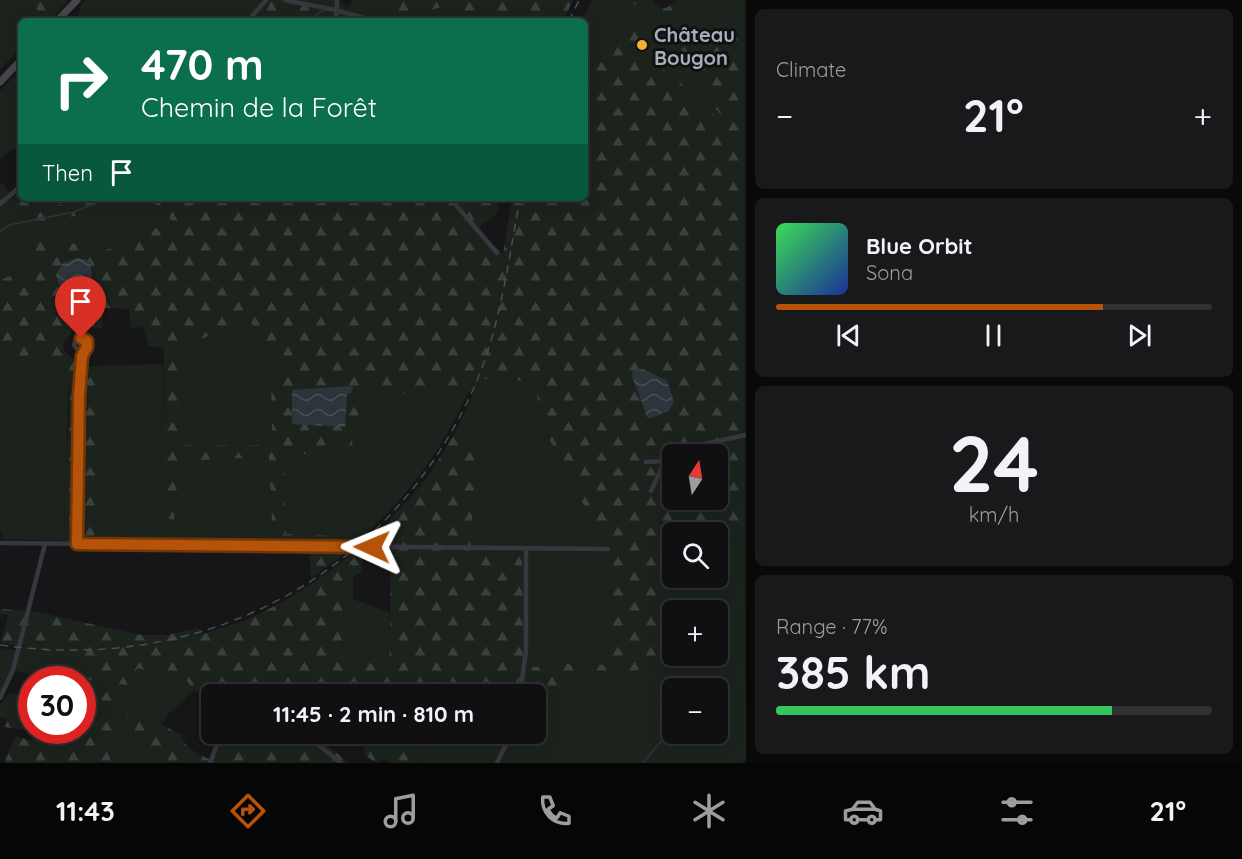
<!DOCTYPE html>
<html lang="en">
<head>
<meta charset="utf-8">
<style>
  :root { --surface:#101012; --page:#19191b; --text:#f1f3f6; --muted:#9c9d9f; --line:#303032; --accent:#b45309 }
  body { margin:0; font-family:Quicksand,sans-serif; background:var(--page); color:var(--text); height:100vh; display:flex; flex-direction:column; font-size:22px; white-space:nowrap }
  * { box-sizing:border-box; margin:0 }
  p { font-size:20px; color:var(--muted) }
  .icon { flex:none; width:33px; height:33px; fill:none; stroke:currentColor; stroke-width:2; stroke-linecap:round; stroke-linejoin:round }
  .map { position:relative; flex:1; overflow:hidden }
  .sheet { display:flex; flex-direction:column; gap:9px; padding:9px; background:#09090a; width:496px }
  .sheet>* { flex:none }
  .banner { position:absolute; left:18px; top:18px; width:570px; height:183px; border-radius:9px; box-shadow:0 3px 15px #0003,0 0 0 2px var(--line); background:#0b6e4f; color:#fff; overflow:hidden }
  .needle { width:39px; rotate:12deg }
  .controls { position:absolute; left:662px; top:444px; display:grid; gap:12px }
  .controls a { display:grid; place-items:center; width:66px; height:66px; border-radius:9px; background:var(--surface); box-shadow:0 3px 15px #0003,0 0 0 2px var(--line); font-size:30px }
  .speed { position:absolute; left:18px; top:666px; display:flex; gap:12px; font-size:30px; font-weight:700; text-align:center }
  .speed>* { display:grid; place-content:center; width:78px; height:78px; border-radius:50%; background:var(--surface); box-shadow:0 3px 15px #0003,0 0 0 2px var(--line); line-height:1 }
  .speed .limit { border:9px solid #d22; background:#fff; color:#111 }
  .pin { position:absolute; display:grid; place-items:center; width:51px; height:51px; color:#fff; margin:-62px -26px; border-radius:50% 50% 50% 0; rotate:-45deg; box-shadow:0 0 6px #0007 }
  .pin .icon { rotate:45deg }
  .me { position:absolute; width:66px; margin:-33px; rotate:271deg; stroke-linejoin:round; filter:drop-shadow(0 0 4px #0008) }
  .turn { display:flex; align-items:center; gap:21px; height:126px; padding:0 24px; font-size:27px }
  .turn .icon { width:78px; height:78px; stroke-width:2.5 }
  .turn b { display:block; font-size:42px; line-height:51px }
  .then { display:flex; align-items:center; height:57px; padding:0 24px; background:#0003; gap:12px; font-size:22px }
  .big { font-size:45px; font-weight:800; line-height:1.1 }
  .sheet .widget { flex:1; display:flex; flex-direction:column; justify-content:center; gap:9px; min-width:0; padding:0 21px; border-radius:9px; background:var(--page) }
  .sheet .dial { align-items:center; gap:0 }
  .dial b { font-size:78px; line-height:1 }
  .song { display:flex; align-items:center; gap:18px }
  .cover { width:72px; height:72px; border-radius:9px; background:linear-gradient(135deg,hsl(130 70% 55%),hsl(230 70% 35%)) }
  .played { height:6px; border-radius:3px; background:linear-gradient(90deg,var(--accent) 75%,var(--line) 75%) }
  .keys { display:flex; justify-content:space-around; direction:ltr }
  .heat { display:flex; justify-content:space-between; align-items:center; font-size:33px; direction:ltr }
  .charge { height:9px; border-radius:4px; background:linear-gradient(90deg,#34c759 77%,var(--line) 0) }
  .trip { position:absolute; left:201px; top:684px; width:345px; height:60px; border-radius:9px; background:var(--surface); box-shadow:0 3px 15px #0003,0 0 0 2px var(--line); font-weight:800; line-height:60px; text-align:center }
  .dock { display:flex; height:96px; justify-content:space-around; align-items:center; background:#060607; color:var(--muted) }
  .dock .icon { width:42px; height:42px }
  .dock .current { color:var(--accent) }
  .dock b { font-size:27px; color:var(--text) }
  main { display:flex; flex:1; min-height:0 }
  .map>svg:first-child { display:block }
  .grass { fill:#1c231d; fill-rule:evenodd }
  .forest { fill:url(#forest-firs); fill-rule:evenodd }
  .water { fill:url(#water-waves) }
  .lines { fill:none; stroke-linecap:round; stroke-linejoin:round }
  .stream { stroke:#2c353c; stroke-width:1.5 }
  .street { stroke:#37383d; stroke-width:4.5 }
  .secondary { stroke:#45474d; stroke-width:7 }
  .rail { stroke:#4a4c52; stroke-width:1.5; stroke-dasharray:8 6; stroke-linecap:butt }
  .route-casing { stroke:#753606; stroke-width:15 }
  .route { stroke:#b45309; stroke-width:10 }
  .poi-dot { fill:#f2b134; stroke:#111113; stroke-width:2 }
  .labels { text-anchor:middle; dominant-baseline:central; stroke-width:6; stroke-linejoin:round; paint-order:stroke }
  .poi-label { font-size:20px; font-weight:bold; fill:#a8adb8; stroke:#111113; text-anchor:start }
</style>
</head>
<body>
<main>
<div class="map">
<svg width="746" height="763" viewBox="0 0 746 763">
  <defs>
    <pattern id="forest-firs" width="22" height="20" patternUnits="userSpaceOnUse" patternTransform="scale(1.5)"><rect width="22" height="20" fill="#1c231d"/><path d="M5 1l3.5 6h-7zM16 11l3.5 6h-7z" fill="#3a403c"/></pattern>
    <pattern id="water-waves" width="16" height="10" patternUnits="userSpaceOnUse" patternTransform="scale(1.5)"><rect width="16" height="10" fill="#2c353c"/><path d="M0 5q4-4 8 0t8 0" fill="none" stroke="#485056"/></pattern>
  </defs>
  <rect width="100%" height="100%" fill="#161618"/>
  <!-- grass -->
  <path class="grass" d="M0 0H24L46 17 43 21H21V47L0 70Z
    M101 0H268L250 21H103L96 18Z
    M290 0H339L347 8 354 0H381V7L427 12 442 6 451 10 453 18 452 21H334Z
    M592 0H624L664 15 680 14 700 0H745V24L727 21 713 30 695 33 706 98 724 118 689 109 666 71 640 56 631 46 617 38 614 49 585 36V21H581Z
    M21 69V156L14 148 0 159V91Z
    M3 183 13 197 5 207 23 218 41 264 0 280V186Z
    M26 198H87L63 204 39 207 26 201Z
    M121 198H149L172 221 104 251 76 243 66 245 52 260 49 258 37 223C67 218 95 214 121 198Z
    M247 317 283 369 271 373 272 445H182L183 348Z
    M50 356 68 364 69 373 64 520 66 541 4 539 0 532V358Z
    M163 364 162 516 174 520 179 461 269 457 273 543 95 542 98 390 92 366Z
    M481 379 534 380 544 429 602 540 613 568 607 570 611 640 608 652 613 658 612 665 569 664 532 667 526 694H430L432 680 517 688 522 553 469 554 477 441 453 436Z
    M359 392 383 394 468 392C447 439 419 482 382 518 374 526 368 534 357 536L286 535 284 455 309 454 310 448 353 423 358 417Z
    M745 535 746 758 742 763H423L424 741 382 734 540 732 543 706 551 698 562 696 569 690 575 673 609 671 623 675 638 670 644 660 672 654V656H717V610H684L662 552 672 551V578H717V540ZM672 688H717V734H672Z
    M353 563V599L389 612V664L342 662 344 570Z
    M25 635 41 645 85 647 77 678 133 686 136 668 188 681 194 691 167 715 162 725 129 709 153 750 146 763H114L110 760 120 693 83 686 82 680 52 679 11 670 0 694V648L22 651Z
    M10 693 31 697V726L0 717V705Z"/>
  <!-- forest -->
  <path class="forest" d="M24 0H69L50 20Z
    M86 0H101L96 17 103 21H77L81 5Z
    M268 0H290L331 12 334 21H250Z
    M381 0H573L563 21H452L453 18 451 10 443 6C423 14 399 19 381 7Z
    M624 0H653C660 13 667 9 676 0H700L680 14 664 15Z
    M635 21 643 32 631 46 640 56 666 71 695 95 689 109 723 117 706 98 674 67 666 51 672 35 713 30 727 21 745 24V535L717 540V532H672V551L662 552 684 610H672V654L644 660 638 670 623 675 609 671 575 673 569 690 562 696 551 698 543 706 540 733 536 731V694H526L532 667 569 664 612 665 613 658 608 652 611 640 607 570 613 568 602 540 544 429 534 381 482 379 476 392 383 394 360 392 358 417 353 423 352 450 310 448V454L284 455 286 534 357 536V543L338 559 311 578 309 543H273L269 457 179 461 174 520 162 516 164 348 149 346 143 327 131 328 129 309 102 308V329L92 328 89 306 92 270 71 306V334L64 342 63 349 77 363 84 364 87 367 92 366 98 390 95 542 66 541C60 482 74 423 68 364L50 356 0 358V280L40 264 23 218 4 207 21 190V198H26V201C50 212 63 202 87 198 98 197 110 198 121 198 95 214 67 218 38 223L49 258 52 260 66 245 76 243 104 251 172 221 149 198H494L499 206 497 213 478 228 503 255 512 198H585V36L614 49 626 22ZM247 317 283 368 271 372 272 445H182L183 348ZM348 386 347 395 292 390ZM672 454H717V500H672Z
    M453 436 477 441 470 554 522 553 523 656 518 688 432 680 430 694H219L194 691 187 681 137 668 133 686 77 678 85 647 41 645 26 635 23 647 1 643 8 615 0 614V609L32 611 141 635H168L199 628 203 634C222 628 242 622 259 614 319 585 375 540 417 490 431 473 442 454 453 436ZM363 550 391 551 389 664 342 662 344 570 352 564 353 577 361 573Z
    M83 686 120 693 110 760 114 763H4L16 736 31 741 36 736 29 731 5 727 7 719 31 726 32 730 50 732 51 731 82 730Z
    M129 708 182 735C183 748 198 753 209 759L219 734H326L323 741 349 763H146L153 749 123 728Z
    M365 734H382L424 741 423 763H392L381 759 377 763 367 757 364 749Z"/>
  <!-- water -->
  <path class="water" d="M78 258 90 261C93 278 92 296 87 313L73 314 71 312V306L76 299C62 296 60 288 56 275L63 263Z
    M643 369 667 381 674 401 669 411 648 419 632 376 633 371Z
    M348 386 353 387 352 392 347 395 345 427 292 424V390Z"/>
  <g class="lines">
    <!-- stream -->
    <path class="stream" d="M307 21 324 10
      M0 232 9 225 74 212 108 198
      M643 763 672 728"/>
    <!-- street -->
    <path class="street" d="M285 0 335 10 376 21
      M248 21 266 0
      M336 21 337 0
      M450 198 497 253
      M0 204 21 186
      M646 462 665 461
      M651 491 665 461 672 451 746 435
      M0 543 608 549
      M77 544 79 396 82 356 87 347V341L81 338 76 340 74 345 82 356
      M520 694 526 651V548
      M0 698 13 670 45 544
      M305 734 341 763
      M210 763 221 734
      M497 763 511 734"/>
    <!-- secondary -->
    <path class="secondary" d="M57 21 77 0
      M0 82 21 60"/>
    <!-- rail -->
    <path class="rail" d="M569 21 579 0
      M0 645C202 674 386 579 472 392 500 331 508 263 520 198"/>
  </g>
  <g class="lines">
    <defs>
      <path id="route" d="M81 338 87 341V347L82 356 79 396 77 544 372 547"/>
    </defs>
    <!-- route casing -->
    <use href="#route" class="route-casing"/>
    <!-- route -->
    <use href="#route" class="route"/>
  </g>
  <!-- markers -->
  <circle class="poi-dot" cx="642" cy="45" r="6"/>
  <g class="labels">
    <!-- poi labels -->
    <g class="poi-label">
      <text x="654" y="34">Château<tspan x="654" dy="23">Bougon</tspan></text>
    </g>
  </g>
</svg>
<div class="controls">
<a><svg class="needle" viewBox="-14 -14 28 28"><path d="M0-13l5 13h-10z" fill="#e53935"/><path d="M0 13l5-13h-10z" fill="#9c9d9f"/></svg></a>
<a><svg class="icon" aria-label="search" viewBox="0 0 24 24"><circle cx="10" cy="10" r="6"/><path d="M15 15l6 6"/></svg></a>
<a>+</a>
<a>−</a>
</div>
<div class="speed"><div class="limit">30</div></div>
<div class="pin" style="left:81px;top:338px;background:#d93025"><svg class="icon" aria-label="arrive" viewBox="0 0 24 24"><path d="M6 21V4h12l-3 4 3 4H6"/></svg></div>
<svg class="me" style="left:372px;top:547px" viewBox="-20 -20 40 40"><path d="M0-17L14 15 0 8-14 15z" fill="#b45309" stroke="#fff" stroke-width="4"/></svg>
<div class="trip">11:45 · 2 min · 810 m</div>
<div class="banner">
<div class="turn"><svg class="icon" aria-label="right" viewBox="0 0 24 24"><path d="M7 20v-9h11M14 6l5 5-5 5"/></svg><div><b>470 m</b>Chemin de la Forêt</div></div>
<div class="then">Then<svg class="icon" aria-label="arrive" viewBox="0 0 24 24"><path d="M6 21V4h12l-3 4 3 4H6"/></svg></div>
</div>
</div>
<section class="sheet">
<div class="widget"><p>Climate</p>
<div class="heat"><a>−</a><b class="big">21°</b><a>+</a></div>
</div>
<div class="widget">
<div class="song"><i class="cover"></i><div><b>Blue Orbit</b><p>Sona</p></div></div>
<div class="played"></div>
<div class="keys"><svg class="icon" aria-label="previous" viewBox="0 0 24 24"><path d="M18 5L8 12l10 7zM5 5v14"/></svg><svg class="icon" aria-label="pause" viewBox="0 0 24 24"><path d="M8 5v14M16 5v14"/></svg><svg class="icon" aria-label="next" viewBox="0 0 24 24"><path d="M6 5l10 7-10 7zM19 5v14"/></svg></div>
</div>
<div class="widget dial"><b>24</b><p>km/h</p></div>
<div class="widget"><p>Range · 77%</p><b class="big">385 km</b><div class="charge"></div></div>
</section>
</main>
<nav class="dock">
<b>11:43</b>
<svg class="icon current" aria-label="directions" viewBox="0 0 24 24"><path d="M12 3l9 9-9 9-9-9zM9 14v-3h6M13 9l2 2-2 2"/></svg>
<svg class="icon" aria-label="music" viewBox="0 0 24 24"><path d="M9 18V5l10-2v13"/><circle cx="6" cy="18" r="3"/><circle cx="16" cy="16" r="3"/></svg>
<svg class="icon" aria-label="phone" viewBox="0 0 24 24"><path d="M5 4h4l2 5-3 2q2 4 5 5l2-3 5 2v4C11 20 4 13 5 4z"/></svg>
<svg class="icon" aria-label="climate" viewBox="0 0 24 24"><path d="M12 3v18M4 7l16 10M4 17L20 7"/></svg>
<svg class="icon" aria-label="car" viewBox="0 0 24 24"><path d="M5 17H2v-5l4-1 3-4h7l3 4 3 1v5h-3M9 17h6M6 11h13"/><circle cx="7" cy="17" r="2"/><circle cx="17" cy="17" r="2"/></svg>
<svg class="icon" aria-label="filters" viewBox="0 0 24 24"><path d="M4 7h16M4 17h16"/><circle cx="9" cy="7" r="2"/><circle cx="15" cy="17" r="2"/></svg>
<b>21°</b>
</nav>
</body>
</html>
